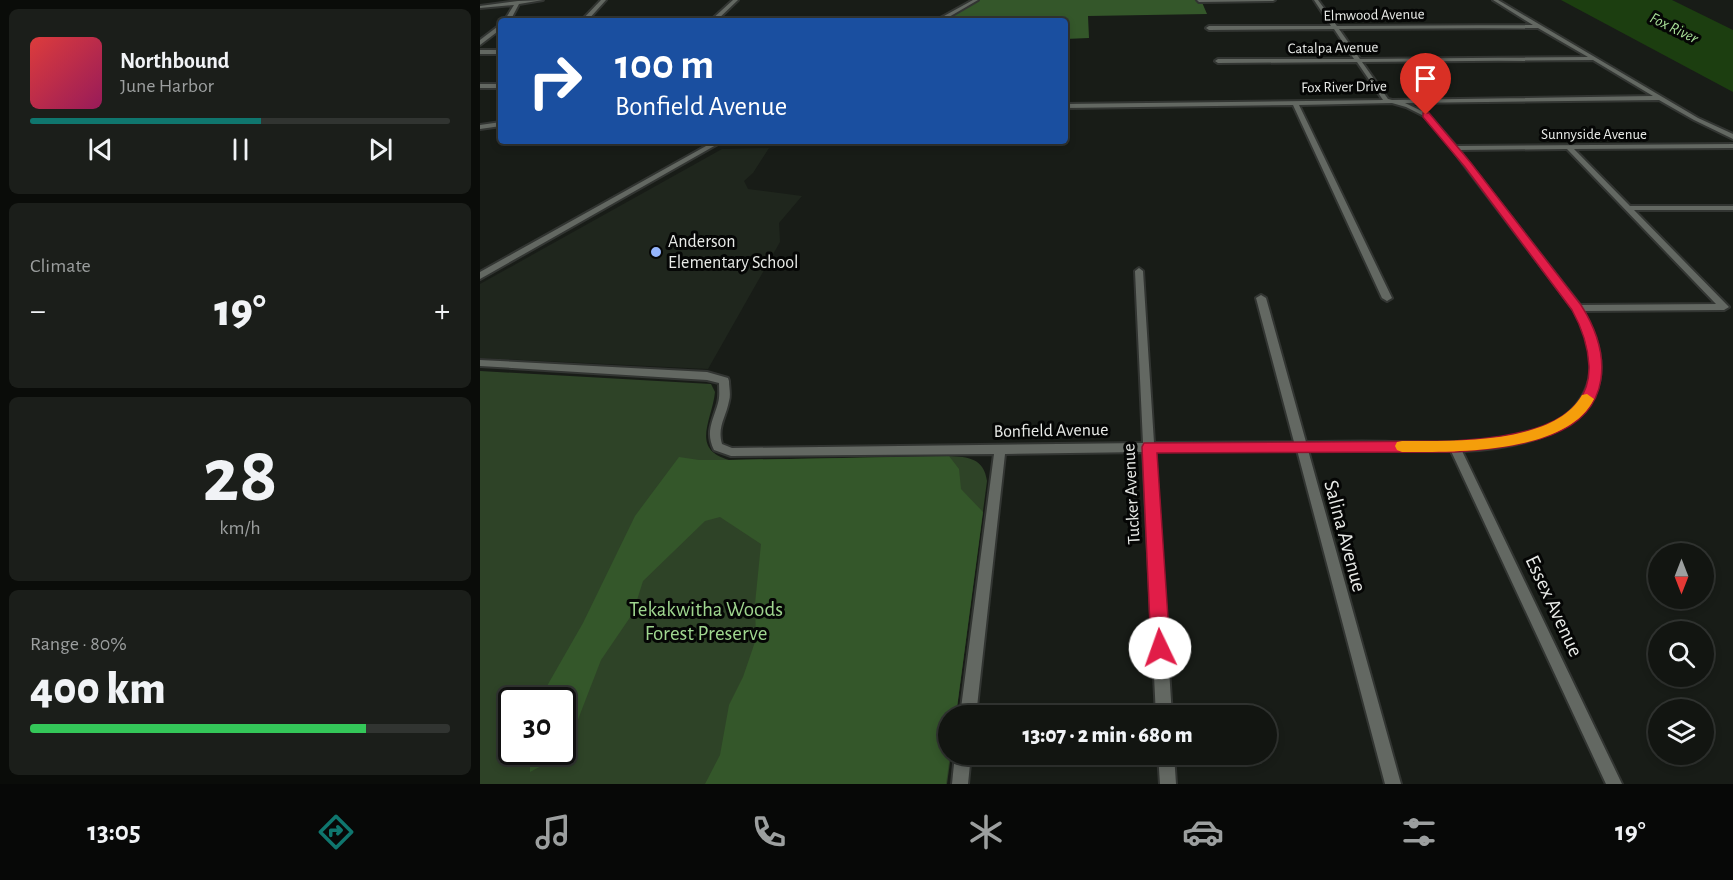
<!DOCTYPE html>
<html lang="en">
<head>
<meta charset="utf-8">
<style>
  :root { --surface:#121511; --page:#1b1e1a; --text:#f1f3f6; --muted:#9c9f9f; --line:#313431; --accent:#0f766e }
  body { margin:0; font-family:"Alegreya Sans",sans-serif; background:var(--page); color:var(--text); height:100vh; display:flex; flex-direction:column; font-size:22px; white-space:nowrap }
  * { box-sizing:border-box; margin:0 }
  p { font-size:20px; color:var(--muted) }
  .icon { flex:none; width:33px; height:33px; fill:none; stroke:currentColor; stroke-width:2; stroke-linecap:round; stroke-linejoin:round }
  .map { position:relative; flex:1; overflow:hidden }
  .sheet { display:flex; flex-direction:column; gap:9px; padding:9px; background:#0a0c09; width:480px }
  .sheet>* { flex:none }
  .top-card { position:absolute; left:18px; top:18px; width:570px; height:126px; border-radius:6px; box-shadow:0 3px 9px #0003,0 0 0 2px var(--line); background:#1a4fa0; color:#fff; overflow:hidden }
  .needle { width:39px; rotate:180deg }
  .controls { position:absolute; left:1168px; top:543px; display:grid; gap:12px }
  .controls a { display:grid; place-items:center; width:66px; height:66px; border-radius:50%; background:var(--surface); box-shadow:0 3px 9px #0003,0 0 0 2px var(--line); font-size:30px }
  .speed { position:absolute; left:18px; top:687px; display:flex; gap:12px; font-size:30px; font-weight:700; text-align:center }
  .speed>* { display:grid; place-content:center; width:78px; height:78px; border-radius:50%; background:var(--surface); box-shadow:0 3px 9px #0003,0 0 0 2px var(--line); line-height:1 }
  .speed .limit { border:3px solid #111; border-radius:9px; background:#fff; color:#111 }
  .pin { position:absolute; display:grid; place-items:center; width:51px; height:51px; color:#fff; margin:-62px -26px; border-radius:50% 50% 50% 0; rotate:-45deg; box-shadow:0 0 6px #0007 }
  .pin .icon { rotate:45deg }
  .me { position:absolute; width:66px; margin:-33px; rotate:357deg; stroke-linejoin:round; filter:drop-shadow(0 0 4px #0008) }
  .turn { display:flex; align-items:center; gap:21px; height:126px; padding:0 18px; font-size:27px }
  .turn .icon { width:78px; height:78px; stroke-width:2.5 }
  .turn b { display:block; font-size:42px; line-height:51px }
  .big { font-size:45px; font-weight:800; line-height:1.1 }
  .sheet .tile { flex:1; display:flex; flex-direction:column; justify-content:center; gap:9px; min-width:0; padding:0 21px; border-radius:9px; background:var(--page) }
  .sheet .dial { align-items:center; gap:0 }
  .dial b { font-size:78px; line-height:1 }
  .song { display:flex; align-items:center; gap:18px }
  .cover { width:72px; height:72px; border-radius:9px; background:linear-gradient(135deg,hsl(0 70% 55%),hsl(330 70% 35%)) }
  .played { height:6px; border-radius:3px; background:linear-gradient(90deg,var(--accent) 55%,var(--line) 55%) }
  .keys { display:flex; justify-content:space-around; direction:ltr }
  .heat { display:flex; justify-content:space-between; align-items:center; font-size:33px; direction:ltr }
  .charge { height:9px; border-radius:4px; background:linear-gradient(90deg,#34c759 80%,var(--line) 0) }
  .trip { position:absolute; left:458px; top:705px; width:339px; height:60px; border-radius:30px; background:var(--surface); box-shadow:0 3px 9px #0003,0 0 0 2px var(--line); font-weight:800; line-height:60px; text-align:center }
  .dock { display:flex; height:96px; justify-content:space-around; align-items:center; background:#070807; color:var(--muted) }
  .dock .icon { width:42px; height:42px }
  .dock .selected { color:var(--accent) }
  .dock b { font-size:27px; color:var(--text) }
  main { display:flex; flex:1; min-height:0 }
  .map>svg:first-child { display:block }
  .built { fill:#1f261d }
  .green { fill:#2e4327; fill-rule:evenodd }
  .forest { fill:#34572a }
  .water { fill:#1c3e10 }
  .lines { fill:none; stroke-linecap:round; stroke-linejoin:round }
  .minor-casing { stroke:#323532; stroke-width:4 }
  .minor { fill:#636862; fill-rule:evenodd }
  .route { fill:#e11d48; stroke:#92132f; stroke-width:1.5 }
  .slow { fill:#f59e0b }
  .poi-dot { fill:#95b6fd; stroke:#050605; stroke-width:2 }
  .labels { text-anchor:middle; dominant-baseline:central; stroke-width:6; stroke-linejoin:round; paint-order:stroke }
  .far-street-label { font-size:15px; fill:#e9ebe8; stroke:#050605 }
  .far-water-label { font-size:16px; font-style:italic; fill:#a6dd96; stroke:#050605 }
  .poi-label { font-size:18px; fill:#e9ebe8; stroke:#050605; text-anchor:start }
  .street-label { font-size:18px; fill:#e9ebe8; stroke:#050605 }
  .near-street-label { font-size:21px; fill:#e9ebe8; stroke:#050605 }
  .near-park-label { font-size:21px; fill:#9fd68f; stroke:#050605 }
</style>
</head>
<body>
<main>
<section class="sheet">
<div class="tile">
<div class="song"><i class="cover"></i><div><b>Northbound</b><p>June Harbor</p></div></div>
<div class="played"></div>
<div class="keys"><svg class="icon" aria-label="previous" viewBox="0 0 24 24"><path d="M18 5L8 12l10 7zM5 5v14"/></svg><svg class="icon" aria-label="pause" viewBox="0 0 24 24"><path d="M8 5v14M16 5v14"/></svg><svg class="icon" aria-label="next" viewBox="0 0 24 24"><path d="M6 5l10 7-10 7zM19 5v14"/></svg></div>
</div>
<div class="tile"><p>Climate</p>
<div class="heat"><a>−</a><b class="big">19°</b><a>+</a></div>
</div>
<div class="tile dial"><b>28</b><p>km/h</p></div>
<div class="tile"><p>Range · 80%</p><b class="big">400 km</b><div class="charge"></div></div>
</section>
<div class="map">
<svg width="1253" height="784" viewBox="0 0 1253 784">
  <rect width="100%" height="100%" fill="#181c17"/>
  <!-- built -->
  <path class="built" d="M289 148 273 173 264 181 268 189 322 196 299 223 300 242 228 369 0 358V284L242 149Z"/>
  <!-- green -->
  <path class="green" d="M0 371 231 384 235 392C232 421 210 449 249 460L469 456C488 457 504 458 507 481L476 715 468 716V754L471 755 467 784H0ZM32 700H82V752H32Z"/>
  <!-- forest -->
  <path class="forest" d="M500 0H721L727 14 608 16 609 38 585 39V21H462Z
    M469 456 479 469 481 489 503 512 476 715 468 716V754L470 755 466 784H225L240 755 249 705 263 677 276 639 275 604 281 544 240 517 225 521 163 581 153 613 121 660 85 753 50 772V752H82V700H59L103 623 155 516 199 457 219 460H249Z"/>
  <!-- water -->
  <path class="water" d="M1081 0H1192L1253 30V92Z"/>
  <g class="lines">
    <defs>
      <path id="minor" d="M63 0 39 4 30 21H24L34 5 0 8V6L38 1Z
        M121 0H126L107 21H101Z
        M253 0H258L236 21H230Z
        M493 0H498L462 21H455Z
        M717 0H795L793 1 719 2Z
        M834 0H838L857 26 1053 25 1013 0H1018L1218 118 1253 134V139L1251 138 1214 120 1179 100 925 103 948 114 976 146 1253 144V148L1094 149 1150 206H1253V210H1154L1249 307 1244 310 1103 311C1160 412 1068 448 982 451L1142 784H1126L971 451 828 450 921 784H905L817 450 675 451 692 716H676L663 452 525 454 496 716H480L514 454 251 456 234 450C225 432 233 421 238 403 240 396 239 390 239 383L227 380 0 366V360L227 372 248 378 249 381C249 387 251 395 249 401 246 417 237 427 242 444L252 448 663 443 655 271 659 268 663 271 674 443 814 442 776 298 781 295 786 298 826 442C855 442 883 441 912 442 966 443 1079 450 1105 391 1118 363 1107 334 1093 309L972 149 944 116 926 107 912 103 819 105 912 298 907 301 902 298 813 105 585 108V104L903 100 877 62 738 63 735 61 738 59H874L854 29 729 30 726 28 729 26H851ZM1058 28 1108 57 880 59 859 29ZM1113 60 1173 96 912 100 908 99 882 62ZM1086 149H1087L1236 304 1100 305 979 150Z
        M309 19 313 20 314 21H306Z
        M21 24V29L0 45V40Z
        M0 50H21V54H0Z
        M0 84H21V88H0Z
        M21 122V126L0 129V125Z
        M235 141H243L0 279V272Z
        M475 754H491L488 784H472Z
        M678 754H694L696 784H680Z"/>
    </defs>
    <!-- minor casing -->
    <use href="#minor" class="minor-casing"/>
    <!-- minor -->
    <use href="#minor" class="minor"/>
  </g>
  <!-- route -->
  <path class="route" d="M943 113H949L991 163 1101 305C1132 354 1133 412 1071 435 1040 447 1007 449 975 452L677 453 690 648 687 655 680 658 674 655 671 648 662 447 664 443 975 441C1022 437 1111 432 1109 366 1108 345 1102 328 1092 310L985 167 943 117Z"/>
  <!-- slow -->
  <path class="slow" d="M1107 394 1114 399C1087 454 975 452 922 452L917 450 915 446 917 442 922 441C972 441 1074 445 1102 395Z"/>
  <!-- markers -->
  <circle class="poi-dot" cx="176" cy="252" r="6"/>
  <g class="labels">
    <!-- far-street labels -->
    <g class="far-street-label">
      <text transform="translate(894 15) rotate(-1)">Elmwood Avenue</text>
      <text transform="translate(853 48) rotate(-1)">Catalpa Avenue</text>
      <text transform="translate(864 87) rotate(-1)">Fox River Drive</text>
      <text x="1114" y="134">Sunnyside Avenue</text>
    </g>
    <!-- far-water labels -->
    <g class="far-water-label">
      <text transform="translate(1194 28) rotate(26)">Fox River</text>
    </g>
    <!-- poi labels -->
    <g class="poi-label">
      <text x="188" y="242">Anderson<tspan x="188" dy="21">Elementary School</tspan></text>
    </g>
    <!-- street labels -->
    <g class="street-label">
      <text transform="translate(571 431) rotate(-1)">Bonfield Avenue</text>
      <text transform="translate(652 494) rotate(-93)">Tucker Avenue</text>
    </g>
    <!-- near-street labels -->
    <g class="near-street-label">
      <text transform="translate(865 536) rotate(75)">Salina Avenue</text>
      <text transform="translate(1074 606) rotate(65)">Essex Avenue</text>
    </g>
    <!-- near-park labels -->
    <g class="near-park-label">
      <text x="226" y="609">Tekakwitha Woods<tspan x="226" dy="24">Forest Preserve</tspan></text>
    </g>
  </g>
</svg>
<div class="controls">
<a><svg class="needle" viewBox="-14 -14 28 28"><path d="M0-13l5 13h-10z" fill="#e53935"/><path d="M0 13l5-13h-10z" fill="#9c9f9f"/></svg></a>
<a><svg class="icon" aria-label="search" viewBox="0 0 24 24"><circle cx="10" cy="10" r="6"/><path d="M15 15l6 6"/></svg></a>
<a><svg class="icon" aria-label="layers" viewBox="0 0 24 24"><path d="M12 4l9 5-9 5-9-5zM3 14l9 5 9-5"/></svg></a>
</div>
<div class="speed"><div class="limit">30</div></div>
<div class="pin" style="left:946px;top:115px;background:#d93025"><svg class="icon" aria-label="arrive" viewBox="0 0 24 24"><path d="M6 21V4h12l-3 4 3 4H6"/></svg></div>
<svg class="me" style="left:680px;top:648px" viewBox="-20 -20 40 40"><circle r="19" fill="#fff"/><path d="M0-13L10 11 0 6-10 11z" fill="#e11d48"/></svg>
<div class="trip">13:07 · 2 min · 680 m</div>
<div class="top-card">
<div class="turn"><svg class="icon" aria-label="right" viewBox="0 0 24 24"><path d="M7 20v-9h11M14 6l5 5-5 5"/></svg><div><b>100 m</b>Bonfield Avenue</div></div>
</div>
</div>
</main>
<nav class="dock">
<b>13:05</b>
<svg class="icon selected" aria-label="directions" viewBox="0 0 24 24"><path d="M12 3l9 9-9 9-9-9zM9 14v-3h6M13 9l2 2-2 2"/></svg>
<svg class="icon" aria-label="music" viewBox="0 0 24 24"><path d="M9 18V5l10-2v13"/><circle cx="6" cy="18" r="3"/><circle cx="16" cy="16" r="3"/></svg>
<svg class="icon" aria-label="phone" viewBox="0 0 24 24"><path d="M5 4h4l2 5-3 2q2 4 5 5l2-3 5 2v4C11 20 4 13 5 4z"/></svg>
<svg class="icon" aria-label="climate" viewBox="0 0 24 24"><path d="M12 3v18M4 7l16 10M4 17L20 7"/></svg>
<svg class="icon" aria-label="car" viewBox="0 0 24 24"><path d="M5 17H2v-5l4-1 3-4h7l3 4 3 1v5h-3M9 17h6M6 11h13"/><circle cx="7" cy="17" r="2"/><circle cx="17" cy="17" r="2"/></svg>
<svg class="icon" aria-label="filters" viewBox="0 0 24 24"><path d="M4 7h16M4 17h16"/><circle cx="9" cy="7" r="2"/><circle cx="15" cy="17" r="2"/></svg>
<b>19°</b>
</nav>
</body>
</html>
